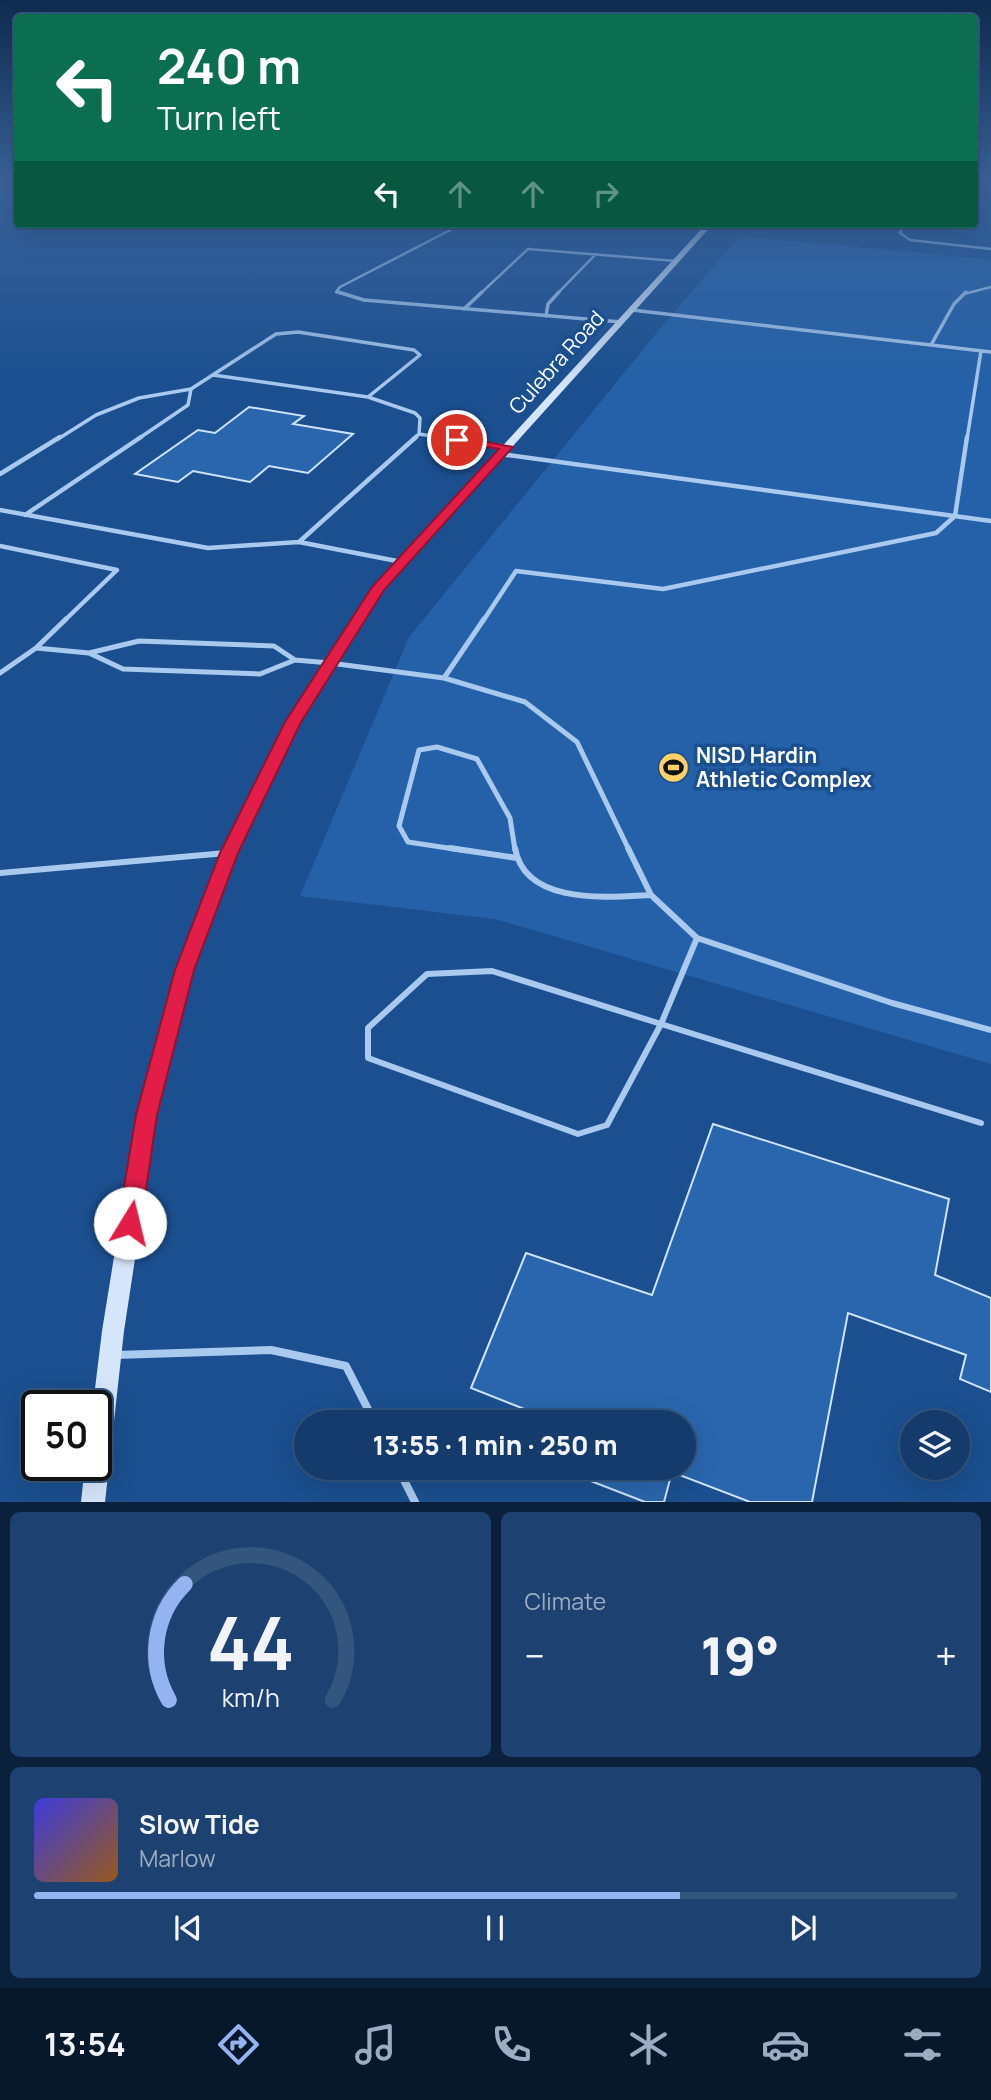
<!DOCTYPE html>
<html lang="en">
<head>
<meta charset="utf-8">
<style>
  :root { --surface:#143b6b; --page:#1d4271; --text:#f1f3f6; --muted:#9dadc1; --line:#33557e; --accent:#95b2f1 }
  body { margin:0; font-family:Manrope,sans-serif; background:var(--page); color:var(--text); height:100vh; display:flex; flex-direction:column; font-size:26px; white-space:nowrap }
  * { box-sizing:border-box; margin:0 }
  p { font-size:23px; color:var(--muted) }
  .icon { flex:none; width:38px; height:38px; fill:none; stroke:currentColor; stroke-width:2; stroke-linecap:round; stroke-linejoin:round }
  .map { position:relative; height:1502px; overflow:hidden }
  .panel { display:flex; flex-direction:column; gap:10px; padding:10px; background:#0b203b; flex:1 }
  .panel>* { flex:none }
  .hud { position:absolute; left:14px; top:14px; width:964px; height:214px; border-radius:7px; box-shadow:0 7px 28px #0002,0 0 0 2px var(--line); background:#0b6e4f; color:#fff; overflow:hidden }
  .tools { position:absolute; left:900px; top:1410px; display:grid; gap:14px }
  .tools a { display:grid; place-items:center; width:70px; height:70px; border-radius:50%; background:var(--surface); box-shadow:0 7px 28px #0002,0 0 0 2px var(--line); font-size:35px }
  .speed { position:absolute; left:21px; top:1390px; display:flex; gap:14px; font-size:35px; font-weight:700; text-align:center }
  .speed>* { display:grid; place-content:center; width:91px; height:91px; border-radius:50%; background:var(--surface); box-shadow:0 7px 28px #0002,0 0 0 2px var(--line); line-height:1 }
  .speed .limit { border:4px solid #111; border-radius:10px; background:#fff; color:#111 }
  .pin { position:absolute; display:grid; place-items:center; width:60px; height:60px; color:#fff; margin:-30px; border:4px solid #fff; border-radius:50%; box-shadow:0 2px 7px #0007 }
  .me { position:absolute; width:77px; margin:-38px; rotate:9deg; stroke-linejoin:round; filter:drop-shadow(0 0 5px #0008) }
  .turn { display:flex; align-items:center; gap:24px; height:147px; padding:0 28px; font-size:32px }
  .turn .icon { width:91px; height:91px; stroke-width:2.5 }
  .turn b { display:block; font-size:49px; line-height:60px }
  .lanes { display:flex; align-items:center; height:66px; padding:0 28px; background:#0003; justify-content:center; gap:35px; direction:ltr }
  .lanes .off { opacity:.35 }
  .big { font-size:52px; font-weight:800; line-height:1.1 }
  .panel .card { flex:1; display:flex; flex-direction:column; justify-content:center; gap:10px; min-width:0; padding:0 24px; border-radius:10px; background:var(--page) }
  .panel .dial { align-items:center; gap:0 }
  .dial svg { height:182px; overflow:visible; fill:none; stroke:var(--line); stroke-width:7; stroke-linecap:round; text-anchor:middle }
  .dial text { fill:var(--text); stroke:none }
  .song { display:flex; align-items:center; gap:21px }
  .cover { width:84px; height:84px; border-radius:10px; background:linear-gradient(135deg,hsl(240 70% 55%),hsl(30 70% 35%)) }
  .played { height:7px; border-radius:4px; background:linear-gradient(90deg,var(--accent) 70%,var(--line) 70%) }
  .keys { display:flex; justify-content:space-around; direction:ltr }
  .heat { display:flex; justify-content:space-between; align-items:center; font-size:38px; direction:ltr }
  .panel .tiles { flex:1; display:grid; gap:10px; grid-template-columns:1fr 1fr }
  .card:last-child { grid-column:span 2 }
  .trip { position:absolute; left:294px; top:1410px; width:402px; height:70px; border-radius:35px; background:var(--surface); box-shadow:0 7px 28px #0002,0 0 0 2px var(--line); font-weight:800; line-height:70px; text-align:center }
  .tab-bar { display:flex; height:112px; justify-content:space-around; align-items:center; background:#08182b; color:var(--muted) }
  .tab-bar .icon { width:49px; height:49px }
  .tab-bar .on { color:var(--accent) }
  .tab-bar b { font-size:32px; color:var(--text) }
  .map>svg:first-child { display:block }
  .green { fill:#2461a8 }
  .building { fill:#2a66ad; stroke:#cfe3fa; stroke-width:2 }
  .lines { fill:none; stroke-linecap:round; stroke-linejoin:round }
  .service-far5 { stroke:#a9c9ee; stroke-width:2.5 }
  .service-far4 { stroke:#a9c9ee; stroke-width:3.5 }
  .service-far3 { stroke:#a9c9ee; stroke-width:4.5 }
  .service-far2 { stroke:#a9c9ee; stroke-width:5 }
  .service-far1 { stroke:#a9c9ee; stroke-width:6 }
  .service { stroke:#a9c9ee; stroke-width:8 }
  .secondary { fill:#d6e6fa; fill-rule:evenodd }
  .route { fill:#e11d48; stroke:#92132f; stroke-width:2 }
  .labels { text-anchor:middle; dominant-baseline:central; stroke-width:7; stroke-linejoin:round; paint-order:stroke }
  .street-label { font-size:21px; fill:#fff; stroke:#1b4f8f }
  .poi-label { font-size:21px; font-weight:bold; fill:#fff; stroke:#1b4f8f; text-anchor:start }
</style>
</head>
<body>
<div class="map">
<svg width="991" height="1502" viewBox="0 0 991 1502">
  <rect width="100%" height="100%" fill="#1b4f8f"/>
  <!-- green -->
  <path class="green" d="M740 236 991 260V1064L495 919 300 896 409 637 663 325Z"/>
  <!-- building -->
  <path class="building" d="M249 407 304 416 293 424 353 434 308 473 269 466 250 482 193 471 178 482 135 474 198 430 215 433Z
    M713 1124 949 1199 935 1275 991 1298V1392L960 1379 966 1355 848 1313 812 1502H750L672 1472 664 1502H645L557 1468H684V1423H560L471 1388 526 1253 652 1295Z"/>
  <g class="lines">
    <!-- service-far5 -->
    <path class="service-far5" d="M903 224 900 233 910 240 991 249
      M344 294 336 292 340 287 462 224
      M480 294 528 249 676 261
      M557 294 596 254
      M964 294 991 287"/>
    <!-- service-far4 -->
    <path class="service-far4" d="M338 292 364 300 621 322
      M464 309 482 292
      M632 310 991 352
      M546 316 548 304 559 292
      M931 345 954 304 966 292
      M213 375 368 397
      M419 434 451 439
      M58 439 96 415 139 398 191 389 276 334 298 332 414 350 420 355 368 397 415 413 420 418 419 434 414 439
      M138 439 188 405 191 389
      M967 439 981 351"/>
    <!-- service-far3 -->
    <path class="service-far3" d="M439 437 507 447
      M500 454 991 521
      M0 474 60 437
      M0 510 208 548 299 542
      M25 515 141 437
      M0 546 117 570 64 621
      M402 562 299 542 416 437
      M483 621 516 571 663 589 936 533 955 516 967 437"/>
    <!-- service-far2 -->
    <path class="service-far2" d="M66 619 36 648 89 653 139 641 274 646 295 660
      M89 653 123 669 260 674 295 660 330 663 444 678 525 702 577 742 629 850
      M0 673 36 648
      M444 678 484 619
      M461 850 408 842 399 826 419 750 437 747 477 759 510 818 515 850"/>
    <!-- service-far1 -->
    <path class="service-far1" d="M450 848 517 858
      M515 848C525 906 609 897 651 895
      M628 848 651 895 697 938 892 1003 991 1030
      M0 873 226 853
      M492 971 661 1024 607 1125 578 1134 368 1058V1028L427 974Z
      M661 1024 981 1123
      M661 1024 697 938"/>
    <!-- service -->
    <path class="service" d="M116 1355 271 1350 346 1366 375 1423
      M398 1468 415 1502"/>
    <!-- secondary -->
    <path class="secondary" d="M706 224H713L384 589 300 722 239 849 193 970 157 1115 124 1331 105 1502H81L85 1465H96V1405H93L102 1331 137 1115 175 970 223 849 286 722 375 585Z"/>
  </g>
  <!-- sky -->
  <linearGradient id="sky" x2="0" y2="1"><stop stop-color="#0f2b4f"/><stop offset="0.46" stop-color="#39639b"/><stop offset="1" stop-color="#39639b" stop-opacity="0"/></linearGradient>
  <rect width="991" height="389" fill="url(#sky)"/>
  <!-- route -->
  <path class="route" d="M457 436 513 447 384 590 301 722 238 853 194 970 157 1115 141 1223 138 1230 130 1233 121 1230 118 1223 136 1115 175 970 220 853 285 722 372 587 499 449 453 442V437Z"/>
  <!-- icons -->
  <defs>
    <symbol id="stadium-disc" viewBox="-11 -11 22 22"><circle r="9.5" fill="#ffd166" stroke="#1b4f8f"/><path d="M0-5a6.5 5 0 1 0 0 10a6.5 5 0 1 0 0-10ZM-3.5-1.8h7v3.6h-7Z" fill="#111"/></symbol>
  </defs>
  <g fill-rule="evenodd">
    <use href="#stadium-disc" x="656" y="750" width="35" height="35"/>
  </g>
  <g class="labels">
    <!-- street labels -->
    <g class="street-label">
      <text transform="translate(556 362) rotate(-48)">Culebra Road</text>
    </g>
    <!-- poi labels -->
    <g class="poi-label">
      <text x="696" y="755">NISD Hardin<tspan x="696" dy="24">Athletic Complex</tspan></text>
    </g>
  </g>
</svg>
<div class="tools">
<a><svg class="icon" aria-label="layers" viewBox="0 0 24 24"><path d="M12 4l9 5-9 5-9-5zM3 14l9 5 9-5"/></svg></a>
</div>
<div class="speed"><div class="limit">50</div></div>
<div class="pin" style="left:457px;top:440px;background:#d93025"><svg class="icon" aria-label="arrive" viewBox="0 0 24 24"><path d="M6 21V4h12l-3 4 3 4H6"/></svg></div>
<svg class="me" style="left:130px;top:1223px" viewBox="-20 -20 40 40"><circle r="19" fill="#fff"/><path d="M0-13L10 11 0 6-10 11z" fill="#e11d48"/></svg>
<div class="trip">13:55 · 1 min · 250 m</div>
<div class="hud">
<div class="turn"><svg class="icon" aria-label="left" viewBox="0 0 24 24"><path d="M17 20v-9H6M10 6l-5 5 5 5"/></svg><div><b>240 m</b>Turn left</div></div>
<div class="lanes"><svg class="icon" aria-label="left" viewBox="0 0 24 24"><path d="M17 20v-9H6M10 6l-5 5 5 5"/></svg><svg class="icon off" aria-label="ahead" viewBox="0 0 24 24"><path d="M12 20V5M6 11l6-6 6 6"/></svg><svg class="icon off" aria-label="ahead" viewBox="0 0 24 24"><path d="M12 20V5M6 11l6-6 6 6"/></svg><svg class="icon off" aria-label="right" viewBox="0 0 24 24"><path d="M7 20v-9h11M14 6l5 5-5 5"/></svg></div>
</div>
</div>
<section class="panel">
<div class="tiles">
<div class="card dial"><svg viewBox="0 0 100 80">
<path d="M14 69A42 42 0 1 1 86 69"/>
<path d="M14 69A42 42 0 0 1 21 18" stroke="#95b2f1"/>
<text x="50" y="56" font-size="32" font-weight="700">44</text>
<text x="50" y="72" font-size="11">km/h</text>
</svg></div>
<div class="card"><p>Climate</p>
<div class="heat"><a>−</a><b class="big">19°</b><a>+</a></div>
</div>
<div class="card">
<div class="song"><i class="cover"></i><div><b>Slow Tide</b><p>Marlow</p></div></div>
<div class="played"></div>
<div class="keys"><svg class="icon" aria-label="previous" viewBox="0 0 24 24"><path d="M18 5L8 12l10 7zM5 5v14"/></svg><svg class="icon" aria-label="pause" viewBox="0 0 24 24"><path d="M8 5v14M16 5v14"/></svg><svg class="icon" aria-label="next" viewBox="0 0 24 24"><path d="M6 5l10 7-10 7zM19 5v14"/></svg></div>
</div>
</div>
</section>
<nav class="tab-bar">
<b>13:54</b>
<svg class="icon on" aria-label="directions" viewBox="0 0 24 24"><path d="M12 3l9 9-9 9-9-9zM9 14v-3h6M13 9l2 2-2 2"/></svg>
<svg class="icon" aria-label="music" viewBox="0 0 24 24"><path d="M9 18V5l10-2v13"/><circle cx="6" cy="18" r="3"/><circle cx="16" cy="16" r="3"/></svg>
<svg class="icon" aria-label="phone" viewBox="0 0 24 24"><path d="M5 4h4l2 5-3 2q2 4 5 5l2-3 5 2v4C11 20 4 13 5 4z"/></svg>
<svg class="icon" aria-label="climate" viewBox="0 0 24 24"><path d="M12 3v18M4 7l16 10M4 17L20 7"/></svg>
<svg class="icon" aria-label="car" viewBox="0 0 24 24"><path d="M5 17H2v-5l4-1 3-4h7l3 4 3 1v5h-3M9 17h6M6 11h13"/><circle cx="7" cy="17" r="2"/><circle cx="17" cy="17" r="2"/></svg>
<svg class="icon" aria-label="filters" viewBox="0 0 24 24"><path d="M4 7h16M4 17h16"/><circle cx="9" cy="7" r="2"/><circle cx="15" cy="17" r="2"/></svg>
</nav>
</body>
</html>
